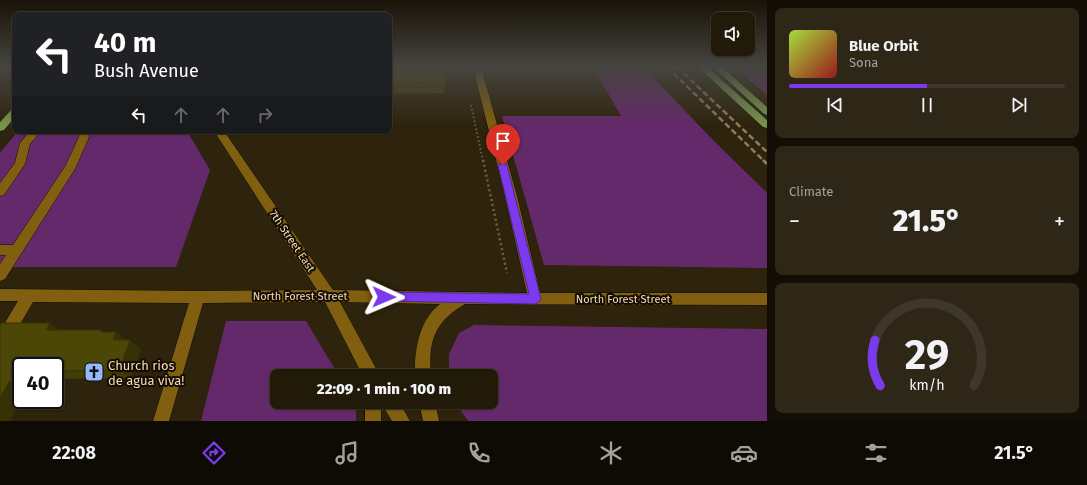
<!DOCTYPE html>
<html lang="en">
<head>
<meta charset="utf-8">
<style>
  :root { --surface:#221a09; --page:#2e2717; --text:#f1f3f6; --muted:#a2a19c; --line:#3f382a; --accent:#7c3aed }
  body { margin:0; font-family:"Fira Sans",sans-serif; background:var(--page); color:var(--text); height:100vh; display:flex; flex-direction:column; font-size:15px; white-space:nowrap }
  * { box-sizing:border-box; margin:0 }
  p { font-size:13px; color:var(--muted) }
  .icon { flex:none; width:22px; height:22px; fill:none; stroke:currentColor; stroke-width:2; stroke-linecap:round; stroke-linejoin:round }
  .map { position:relative; flex:1; overflow:hidden }
  .side { display:flex; flex-direction:column; gap:8px; padding:8px; background:#130e05; width:320px }
  .side>* { flex:none }
  .top-card { position:absolute; left:12px; top:12px; width:380px; height:122px; border-radius:8px; box-shadow:0 1px 3px #0004,0 0 0 1px var(--line); background:#202124; color:#fff; overflow:hidden }
  .tools { position:absolute; left:711px; top:12px; display:grid; gap:8px }
  .tools a { display:grid; place-items:center; width:44px; height:44px; border-radius:8px; background:var(--surface); box-shadow:0 1px 3px #0004,0 0 0 1px var(--line); font-size:20px }
  .speed { position:absolute; left:12px; top:357px; display:flex; gap:8px; font-size:20px; font-weight:700; text-align:center }
  .speed>* { display:grid; place-content:center; width:52px; height:52px; border-radius:50%; background:var(--surface); box-shadow:0 1px 3px #0004,0 0 0 1px var(--line); line-height:1 }
  .speed .limit { border:2px solid #111; border-radius:6px; background:#fff; color:#111 }
  .pin { position:absolute; display:grid; place-items:center; width:34px; height:34px; color:#fff; margin:-41px -17px; border-radius:50% 50% 50% 0; rotate:-45deg; box-shadow:0 0 4px #0007 }
  .pin .icon { rotate:45deg }
  .me { position:absolute; width:44px; margin:-22px; rotate:91deg; stroke-linejoin:round; filter:drop-shadow(0 0 3px #0008) }
  .turn { display:flex; align-items:center; gap:14px; height:84px; padding:0 16px; font-size:18px }
  .turn .icon { width:52px; height:52px; stroke-width:2.5 }
  .turn b { display:block; font-size:28px; line-height:34px }
  .lanes { display:flex; align-items:center; height:38px; padding:0 16px; background:#0003; justify-content:center; gap:20px; direction:ltr }
  .lanes .off { opacity:.35 }
  .big { font-size:30px; font-weight:800; line-height:1.1 }
  .side .card { flex:1; display:flex; flex-direction:column; justify-content:center; gap:6px; min-width:0; padding:0 14px; border-radius:8px; background:var(--page) }
  .side .dial { align-items:center; gap:0 }
  .dial svg { height:104px; overflow:visible; fill:none; stroke:var(--line); stroke-width:7; stroke-linecap:round; text-anchor:middle }
  .dial text { fill:var(--text); stroke:none }
  .song { display:flex; align-items:center; gap:12px }
  .cover { width:48px; height:48px; border-radius:6px; background:linear-gradient(135deg,hsl(80 70% 55%),hsl(0 70% 35%)) }
  .played { height:4px; border-radius:2px; background:linear-gradient(90deg,var(--accent) 50%,var(--line) 50%) }
  .keys { display:flex; justify-content:space-around; direction:ltr }
  .heat { display:flex; justify-content:space-between; align-items:center; font-size:22px; direction:ltr }
  .trip { position:absolute; left:270px; top:369px; width:228px; height:40px; border-radius:8px; background:var(--surface); box-shadow:0 1px 3px #0004,0 0 0 1px var(--line); font-weight:800; line-height:40px; text-align:center }
  .dock { display:flex; height:64px; justify-content:space-around; align-items:center; background:#0e0a04; color:var(--muted) }
  .dock .icon { width:28px; height:28px }
  .dock .current { color:var(--accent) }
  .dock b { font-size:18px; color:var(--text) }
  main { display:flex; flex:1; min-height:0 }
  .map>svg:first-child { display:block }
  .green { fill:#64296a }
  .lines { fill:none; stroke-linecap:round; stroke-linejoin:round }
  .minor-casing { stroke:#160c00; stroke-width:1 }
  .major-casing { stroke:#160c00; stroke-width:1 }
  .path-far1 { stroke:#6f6146; stroke-width:2; stroke-dasharray:1.5 2.5; stroke-linecap:butt }
  .path { stroke:#6f6146; stroke-width:2.5; stroke-dasharray:2 3; stroke-linecap:butt }
  .minor { fill:#806010; fill-rule:evenodd }
  .major { fill:#78944b; fill-rule:evenodd }
  .rail-far1 { stroke:#8c7d61; stroke-width:2.5; stroke-dasharray:6 3; stroke-linecap:butt }
  .rail { stroke:#8c7d61; stroke-width:3; stroke-dasharray:8 4; stroke-linecap:butt }
  .wall { fill:#423d06 }
  .shaded-wall { fill:#363205 }
  .building { fill:#4d4707; stroke:#363205 }
  .route { fill:#7c3aed; stroke:#51269a }
  .labels { text-anchor:middle; dominant-baseline:central; stroke-width:4; stroke-linejoin:round; paint-order:stroke }
  .street-label { font-size:11px; fill:#eedcba; stroke:#160c00 }
  .near-poi-label { font-size:13px; fill:#eedcba; stroke:#160c00; text-anchor:start }
</style>
</head>
<body>
<main>
<div class="map">
<svg width="767" height="421" viewBox="0 0 767 421">
  <rect width="100%" height="100%" fill="#2e230c"/>
  <!-- green -->
  <path class="green" d="M593 67H643L712 139 767 193V268L544 265 502 116H621Z
    M735 67H756L767 76V95Z
    M18 131H187L210 170 176 267H0V153Z
    M226 321H306L339 376H277V402H355L356 405V421H201Z
    M474 325 767 329V421H468L455 402H491V376H449V354L459 333Z"/>
  <g class="lines">
    <defs>
      <path id="minor" d="M473 67H481L517 196 540 293H767V305L465 304C434 322 428 342 431 376H415C414 351 419 320 440 304L340 302 380 376H363L325 302 203 303 169 421H153L189 303 33 302 5 350 0 352V331L18 301H0V289L198 291 317 290 214 131H224L333 290 527 293 505 196Z
        M30 131H41L30 144 25 164 4 195 0 196V183L15 163 20 143Z
        M77 131H87L89 137 75 169 5 279 0 281V264L6 255H0V245H13L66 165 79 137Z
        M365 402H399L410 421H392L381 403V421H365Z
        M419 402H435L439 421H423Z"/>
      <path id="major" d="M698 67H707L767 120V128L763 127Z
        M713 67H722L767 107V115L764 114Z
        M15 108V117L4 130 0 131V122L12 109Z"/>
    </defs>
    <!-- minor casing -->
    <use href="#minor" class="minor-casing"/>
    <!-- major casing -->
    <use href="#major" class="major-casing"/>
    <!-- path-far1 -->
    <path class="path-far1" d="M471 105 483 161"/>
    <!-- path -->
    <path class="path" d="M483 160 507 273"/>
    <!-- minor -->
    <use href="#minor" class="minor"/>
    <!-- major -->
    <use href="#major" class="major"/>
    <!-- rail-far1 -->
    <path class="rail-far1" d="M667 67 764 161
      M677 67 767 152"/>
    <!-- rail -->
    <path class="rail" d="M763 160 767 164"/>
  </g>
  <!-- wall -->
  <path class="wall" d="M389 67 446 82 444 93 389 94Z
    M0 325 60 330 104 332 125 340 141 349 131 378 55 379V366H21V399L10 421Z"/>
  <!-- shaded-wall -->
  <path class="shaded-wall" d="M6 67H15V68L0 83V73Z
    M50 323 64 333 46 330Z
    M102 330 113 339 116 332 127 341 114 340 101 332Z
    M130 340 141 349 131 378 119 370Z
    M21 377V383L19 382Z
    M9 382 21 387V399L10 421H0V398Z"/>
  <!-- building -->
  <path class="building" d="M0 67H6L0 73Z
    M389 67H443L446 82 389 83Z
    M1 323H50L46 330H102L101 332H116L113 340H130L119 370 55 371V366H21V377L19 382H9L0 398V325Z"/>
  <!-- sky -->
  <linearGradient id="sky" x2="0" y2="1"><stop stop-color="#191307"/><stop offset="0.53" stop-color="#464540"/><stop offset="1" stop-color="#464540" stop-opacity="0"/></linearGradient>
  <rect width="767" height="126" fill="url(#sky)"/>
  <!-- route -->
  <path class="route" d="M503 162 507 165 541 299 539 302 535 304 384 301 381 300 379 297 381 293 384 292 529 294 498 165Z"/>
  <!-- icons -->
  <defs>
    <symbol id="church-square" viewBox="-11 -11 22 22"><rect x="-9" y="-9" width="18" height="18" rx="4" fill="#94b7fd" stroke="#160c00"/><path d="M-1.2-6h2.4v3.5h3.3v2.4h-3.3V6h-2.4V-.1h-3.3v-2.4h3.3Z" fill="#111"/></symbol>
  </defs>
  <g fill-rule="evenodd">
    <use href="#church-square" x="83" y="361" width="22" height="22"/>
  </g>
  <g class="labels">
    <!-- street labels -->
    <g class="street-label">
      <text transform="translate(292 241) rotate(56)">7th Street East</text>
      <text x="300" y="296">North Forest Street</text>
      <text x="623" y="299">North Forest Street</text>
    </g>
    <!-- near-poi labels -->
    <g class="near-poi-label">
      <text x="108" y="365">Church rios<tspan x="108" dy="15">de agua viva!</tspan></text>
    </g>
  </g>
</svg>
<div class="tools">
<a><svg class="icon" aria-label="sound" viewBox="0 0 24 24"><path d="M4 9h4l5-4v14l-5-4H4zM17 9q2 3 0 6"/></svg></a>
</div>
<div class="speed"><div class="limit">40</div></div>
<div class="pin" style="left:503px;top:165px;background:#d93025"><svg class="icon" aria-label="arrive" viewBox="0 0 24 24"><path d="M6 21V4h12l-3 4 3 4H6"/></svg></div>
<svg class="me" style="left:384px;top:297px" viewBox="-20 -20 40 40"><path d="M0-17L14 15 0 8-14 15z" fill="#7c3aed" stroke="#fff" stroke-width="4"/></svg>
<div class="trip">22:09 · 1 min · 100 m</div>
<div class="top-card">
<div class="turn"><svg class="icon" aria-label="left" viewBox="0 0 24 24"><path d="M17 20v-9H6M10 6l-5 5 5 5"/></svg><div><b>40 m</b>Bush Avenue</div></div>
<div class="lanes"><svg class="icon" aria-label="left" viewBox="0 0 24 24"><path d="M17 20v-9H6M10 6l-5 5 5 5"/></svg><svg class="icon off" aria-label="ahead" viewBox="0 0 24 24"><path d="M12 20V5M6 11l6-6 6 6"/></svg><svg class="icon off" aria-label="ahead" viewBox="0 0 24 24"><path d="M12 20V5M6 11l6-6 6 6"/></svg><svg class="icon off" aria-label="right" viewBox="0 0 24 24"><path d="M7 20v-9h11M14 6l5 5-5 5"/></svg></div>
</div>
</div>
<section class="side">
<div class="card">
<div class="song"><i class="cover"></i><div><b>Blue Orbit</b><p>Sona</p></div></div>
<div class="played"></div>
<div class="keys"><svg class="icon" aria-label="previous" viewBox="0 0 24 24"><path d="M18 5L8 12l10 7zM5 5v14"/></svg><svg class="icon" aria-label="pause" viewBox="0 0 24 24"><path d="M8 5v14M16 5v14"/></svg><svg class="icon" aria-label="next" viewBox="0 0 24 24"><path d="M6 5l10 7-10 7zM19 5v14"/></svg></div>
</div>
<div class="card"><p>Climate</p>
<div class="heat"><a>−</a><b class="big">21.5°</b><a>+</a></div>
</div>
<div class="card dial"><svg viewBox="0 0 100 80">
<path d="M14 69A42 42 0 1 1 86 69"/>
<path d="M14 69A42 42 0 0 1 10 34" stroke="#7c3aed"/>
<text x="50" y="56" font-size="32" font-weight="700">29</text>
<text x="50" y="72" font-size="11">km/h</text>
</svg></div>
</section>
</main>
<nav class="dock">
<b>22:08</b>
<svg class="icon current" aria-label="directions" viewBox="0 0 24 24"><path d="M12 3l9 9-9 9-9-9zM9 14v-3h6M13 9l2 2-2 2"/></svg>
<svg class="icon" aria-label="music" viewBox="0 0 24 24"><path d="M9 18V5l10-2v13"/><circle cx="6" cy="18" r="3"/><circle cx="16" cy="16" r="3"/></svg>
<svg class="icon" aria-label="phone" viewBox="0 0 24 24"><path d="M5 4h4l2 5-3 2q2 4 5 5l2-3 5 2v4C11 20 4 13 5 4z"/></svg>
<svg class="icon" aria-label="climate" viewBox="0 0 24 24"><path d="M12 3v18M4 7l16 10M4 17L20 7"/></svg>
<svg class="icon" aria-label="car" viewBox="0 0 24 24"><path d="M5 17H2v-5l4-1 3-4h7l3 4 3 1v5h-3M9 17h6M6 11h13"/><circle cx="7" cy="17" r="2"/><circle cx="17" cy="17" r="2"/></svg>
<svg class="icon" aria-label="filters" viewBox="0 0 24 24"><path d="M4 7h16M4 17h16"/><circle cx="9" cy="7" r="2"/><circle cx="15" cy="17" r="2"/></svg>
<b>21.5°</b>
</nav>
</body>
</html>
